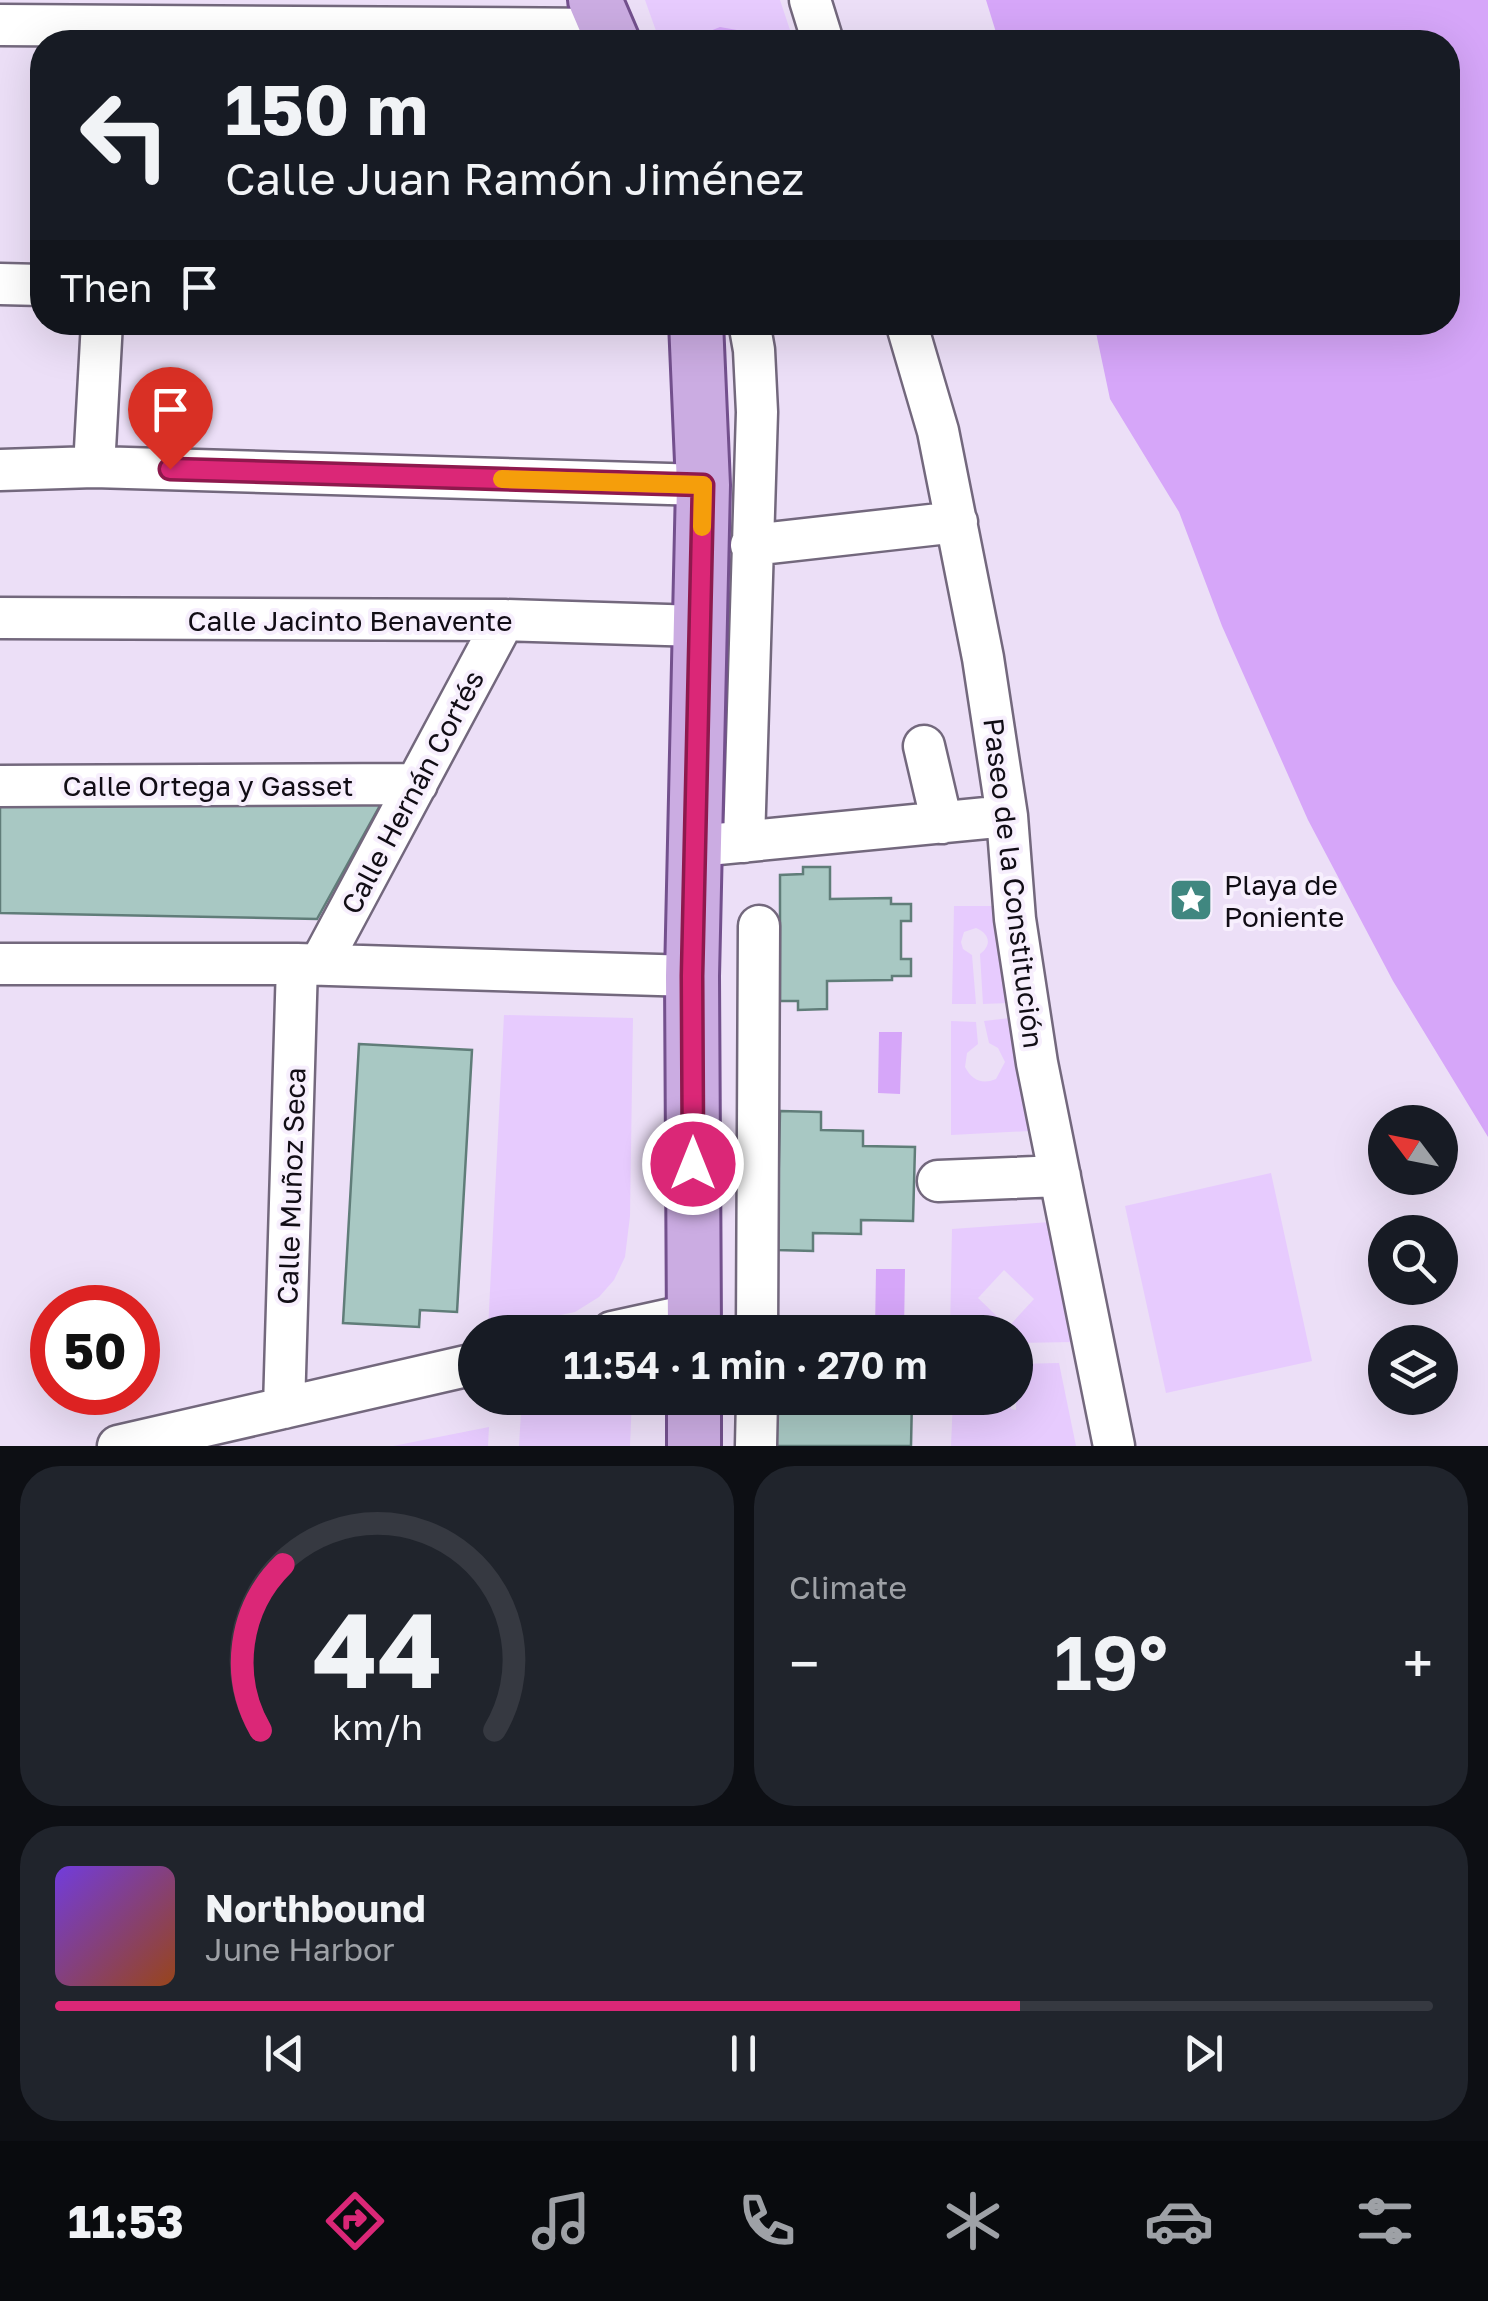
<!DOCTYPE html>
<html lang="en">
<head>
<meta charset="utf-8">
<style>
  :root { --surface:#171b24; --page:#20242c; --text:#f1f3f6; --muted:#9ea1a6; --line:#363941; --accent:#db2777 }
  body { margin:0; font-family:"Golos Text",sans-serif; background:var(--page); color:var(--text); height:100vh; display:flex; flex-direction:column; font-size:38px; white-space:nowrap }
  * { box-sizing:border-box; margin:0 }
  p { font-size:32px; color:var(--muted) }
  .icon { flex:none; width:55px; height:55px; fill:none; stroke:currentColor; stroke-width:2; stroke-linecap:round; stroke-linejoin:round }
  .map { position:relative; height:1446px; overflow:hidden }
  .drawer { display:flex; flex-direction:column; gap:20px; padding:20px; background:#0d0f14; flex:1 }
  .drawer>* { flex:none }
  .guide { position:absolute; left:30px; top:30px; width:1430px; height:305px; border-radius:40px; box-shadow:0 10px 40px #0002; background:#171b24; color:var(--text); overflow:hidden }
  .needle { width:65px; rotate:302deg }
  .fabs { position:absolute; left:1368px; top:1105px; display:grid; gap:20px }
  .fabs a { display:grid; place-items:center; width:90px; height:90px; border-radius:50%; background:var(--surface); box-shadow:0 10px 40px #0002; font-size:50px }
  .speed { position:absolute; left:30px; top:1285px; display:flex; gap:20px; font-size:50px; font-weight:700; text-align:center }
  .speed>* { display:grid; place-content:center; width:130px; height:130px; border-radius:50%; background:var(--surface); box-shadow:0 10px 40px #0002; line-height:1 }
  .speed .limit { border:15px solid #d22; background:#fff; color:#111 }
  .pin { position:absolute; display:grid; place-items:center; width:85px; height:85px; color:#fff; margin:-102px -42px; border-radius:50% 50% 50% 0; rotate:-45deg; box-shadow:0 0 10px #0007 }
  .pin .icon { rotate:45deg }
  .me { position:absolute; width:110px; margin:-55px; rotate:0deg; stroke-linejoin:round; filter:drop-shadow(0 0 8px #0008) }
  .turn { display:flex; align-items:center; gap:35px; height:210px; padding:0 30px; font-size:45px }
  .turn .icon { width:130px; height:130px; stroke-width:2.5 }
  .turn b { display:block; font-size:70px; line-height:85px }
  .then { display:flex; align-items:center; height:95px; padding:0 30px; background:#0003; gap:20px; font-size:38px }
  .big { font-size:75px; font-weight:600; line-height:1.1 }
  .drawer .card { flex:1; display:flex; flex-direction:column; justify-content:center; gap:15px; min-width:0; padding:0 35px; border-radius:40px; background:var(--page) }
  .drawer .dial { align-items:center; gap:0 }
  .dial svg { height:260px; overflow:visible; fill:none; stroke:var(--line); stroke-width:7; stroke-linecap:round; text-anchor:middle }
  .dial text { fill:var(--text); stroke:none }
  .song { display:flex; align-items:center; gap:30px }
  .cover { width:120px; height:120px; border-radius:15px; background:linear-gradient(135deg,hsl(260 70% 55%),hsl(20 70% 35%)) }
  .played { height:10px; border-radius:5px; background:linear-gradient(90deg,var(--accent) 70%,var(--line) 70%) }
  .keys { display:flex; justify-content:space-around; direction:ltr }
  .heat { display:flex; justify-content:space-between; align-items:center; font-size:55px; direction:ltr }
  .drawer .tiles { flex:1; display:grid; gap:20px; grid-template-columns:1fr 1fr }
  .card:last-child { grid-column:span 2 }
  .trip { position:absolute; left:458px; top:1315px; width:575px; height:100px; border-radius:50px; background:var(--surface); box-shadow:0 10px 40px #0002; font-weight:600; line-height:100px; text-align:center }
  .menu { display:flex; height:160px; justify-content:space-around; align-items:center; background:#090b0e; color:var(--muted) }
  .menu .icon { width:70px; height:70px }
  .menu .selected { color:var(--accent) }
  .menu b { font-size:45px; color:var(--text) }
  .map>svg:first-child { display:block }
  .green { fill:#e7cbfe }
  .water { fill:#d6a6f9 }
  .building { fill:#a8c8c3; stroke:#607d79; stroke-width:2.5 }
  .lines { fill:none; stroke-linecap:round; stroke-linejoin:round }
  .minor-casing { stroke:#73687d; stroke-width:45 }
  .major-casing { stroke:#73508d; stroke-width:58 }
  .minor { stroke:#fff; stroke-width:40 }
  .major { stroke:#cbace2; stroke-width:52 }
  .route-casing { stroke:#8e194d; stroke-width:25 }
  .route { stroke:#db2777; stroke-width:18 }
  .slow { stroke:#f59e0b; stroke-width:18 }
  .labels { text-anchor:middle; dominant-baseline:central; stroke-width:8; stroke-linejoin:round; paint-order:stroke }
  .street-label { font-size:28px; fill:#110d15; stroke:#f7effd }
  .poi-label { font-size:28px; fill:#110d15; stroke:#f7effd; text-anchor:start }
</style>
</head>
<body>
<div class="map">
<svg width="1488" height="1446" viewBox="0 0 1488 1446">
  <rect width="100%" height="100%" fill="#ecdff7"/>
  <!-- green -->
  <path class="green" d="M645 0H780L794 42H660Z
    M954 906H996L1009 1003 983 1004 980 954C992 945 990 934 976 928L964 932 961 942 963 949 972 955 976 1004H952Z
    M504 1015 633 1018 630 1216 625 1257 614 1280 599 1297 575 1312 488 1330Z
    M1010 1018 1030 1131 951 1135V1021L976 1022 978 1044 967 1053 965 1067C972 1080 982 1085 996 1079L1005 1062 998 1048 989 1043 984 1021Z
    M1271 1173 1312 1361 1166 1393 1125 1206Z
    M1050 1222 1074 1342 1015 1343 1011 1324 1034 1299 1004 1270 978 1298 1005 1324V1332H950L952 1229Z
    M1059 1363 1076 1446H951L953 1398H1010L1011 1409 1016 1410V1364Z
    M592 1398H632L630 1446H519L521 1412Z
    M489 1427 488 1446H393Z"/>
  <!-- water -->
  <path class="water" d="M986 0H1488V1137L1393 981 1308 820 1222 626 1179 512 1110 399 1094 323 1448 322V42H999Z
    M720 27 737 30 747 42H700L710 31Z
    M879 1032H902L900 1094 878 1093Z
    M876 1269H905L904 1332 875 1331Z"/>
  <!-- building -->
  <path class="building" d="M0 796 383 800 317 919 0 913Z
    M803 867H830V899L891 898V904H911V921H901V959H911V976H892V980L827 981V1009L798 1010V1001H780V875L803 874Z
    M359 1044 472 1050 457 1312 420 1310 419 1327 343 1323Z
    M780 1111 821 1112V1130L863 1131V1146L915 1147 913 1221 861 1220V1234L813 1233V1251L777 1250Z
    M775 1398H912L911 1446H774Z"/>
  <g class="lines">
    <defs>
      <path id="minor" d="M810 0 823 42
        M0 25 608 29
        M0 284 42 285
        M906 322 938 431 983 658 1007 816 1015 919 1037 1063 1114 1446
        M94 467 102 322
        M0 470 94 467 703 485
        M751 545 957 522
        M0 618 504 620 699 626
        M924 746 942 823
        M0 786 417 784
        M744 842 757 412 754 350 749 322
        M718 844 1007 816
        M0 964H297L692 976
        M320 964 504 620
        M938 1181 1060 1176
        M612 1332 694 1314
        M757 1332 759 926
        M284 1408 297 964
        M118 1446 475 1364
        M756 1446 757 1398"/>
      <path id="major" d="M595 0 613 42
        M694 1332 692 976 703 485 696 322
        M694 1446V1398"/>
    </defs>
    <!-- minor casing -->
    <use href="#minor" class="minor-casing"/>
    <!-- major casing -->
    <use href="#major" class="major-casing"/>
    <!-- minor -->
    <use href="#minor" class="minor"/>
    <!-- major -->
    <use href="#major" class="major"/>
  </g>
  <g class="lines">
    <defs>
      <path id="route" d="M170 469 703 485 692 976 693 1164"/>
    </defs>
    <!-- route casing -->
    <use href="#route" class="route-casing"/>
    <!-- route -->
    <use href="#route" class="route"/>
    <!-- slow -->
    <path class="slow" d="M502 479 703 485 702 527"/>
  </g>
  <!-- icons -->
  <defs>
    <symbol id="sight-square" viewBox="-11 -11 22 22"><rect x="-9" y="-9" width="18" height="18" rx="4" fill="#408780" stroke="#f7effd"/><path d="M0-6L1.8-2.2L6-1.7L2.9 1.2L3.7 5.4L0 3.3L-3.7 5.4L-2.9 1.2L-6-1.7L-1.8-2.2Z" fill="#fff"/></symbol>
  </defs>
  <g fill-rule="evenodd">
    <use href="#sight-square" x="1166" y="875" width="50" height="50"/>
  </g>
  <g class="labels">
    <!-- street labels -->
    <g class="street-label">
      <text x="350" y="620">Calle Jacinto Benavente</text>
      <text x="208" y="785">Calle Ortega y Gasset</text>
      <text transform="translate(412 792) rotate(-62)">Calle Hernán Cortés</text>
      <text transform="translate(1014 883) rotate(83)">Paseo de la Constitución</text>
      <text transform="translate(291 1186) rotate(-88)">Calle Muñoz Seca</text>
    </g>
    <!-- poi labels -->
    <g class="poi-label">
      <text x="1224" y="884">Playa de<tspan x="1224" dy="32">Poniente</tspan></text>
    </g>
  </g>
</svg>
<div class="fabs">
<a><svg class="needle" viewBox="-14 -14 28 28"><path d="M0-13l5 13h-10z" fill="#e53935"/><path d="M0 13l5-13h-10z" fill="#9ea1a6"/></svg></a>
<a><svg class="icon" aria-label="search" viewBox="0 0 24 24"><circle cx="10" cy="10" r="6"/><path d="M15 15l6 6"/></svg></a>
<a><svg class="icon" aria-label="layers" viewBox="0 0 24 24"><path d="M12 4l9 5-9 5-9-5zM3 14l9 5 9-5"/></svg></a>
</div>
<div class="speed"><div class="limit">50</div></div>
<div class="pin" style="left:170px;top:469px;background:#d93025"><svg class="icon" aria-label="arrive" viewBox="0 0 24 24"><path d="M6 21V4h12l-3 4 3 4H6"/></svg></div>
<svg class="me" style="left:693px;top:1164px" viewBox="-20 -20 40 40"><circle r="17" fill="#db2777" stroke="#fff" stroke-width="3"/><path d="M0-11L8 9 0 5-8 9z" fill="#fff"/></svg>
<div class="trip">11:54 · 1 min · 270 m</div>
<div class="guide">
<div class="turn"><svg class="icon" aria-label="left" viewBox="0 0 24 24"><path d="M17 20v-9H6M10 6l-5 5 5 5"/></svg><div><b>150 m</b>Calle Juan Ramón Jiménez</div></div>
<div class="then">Then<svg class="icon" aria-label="arrive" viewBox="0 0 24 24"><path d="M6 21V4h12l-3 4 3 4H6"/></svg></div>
</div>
</div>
<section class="drawer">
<div class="tiles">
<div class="card dial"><svg viewBox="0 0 100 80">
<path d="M14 69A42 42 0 1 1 86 69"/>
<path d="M14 69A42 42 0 0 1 21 18" stroke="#db2777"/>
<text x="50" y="56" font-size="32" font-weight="700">44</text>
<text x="50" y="72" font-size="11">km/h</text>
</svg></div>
<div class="card"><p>Climate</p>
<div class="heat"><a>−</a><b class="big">19°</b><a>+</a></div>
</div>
<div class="card">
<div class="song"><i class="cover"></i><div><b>Northbound</b><p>June Harbor</p></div></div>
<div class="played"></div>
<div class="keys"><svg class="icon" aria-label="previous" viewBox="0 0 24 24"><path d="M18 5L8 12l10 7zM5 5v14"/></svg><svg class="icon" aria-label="pause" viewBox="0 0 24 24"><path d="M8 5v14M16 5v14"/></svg><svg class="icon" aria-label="next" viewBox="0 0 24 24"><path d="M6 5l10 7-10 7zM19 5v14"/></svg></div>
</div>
</div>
</section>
<nav class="menu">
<b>11:53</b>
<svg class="icon selected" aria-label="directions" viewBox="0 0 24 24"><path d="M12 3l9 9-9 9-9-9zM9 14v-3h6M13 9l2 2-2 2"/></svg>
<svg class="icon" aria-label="music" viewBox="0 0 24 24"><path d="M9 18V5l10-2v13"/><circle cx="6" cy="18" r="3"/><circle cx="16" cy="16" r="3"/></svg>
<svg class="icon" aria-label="phone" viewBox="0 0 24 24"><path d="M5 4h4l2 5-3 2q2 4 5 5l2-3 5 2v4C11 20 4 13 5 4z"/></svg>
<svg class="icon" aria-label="climate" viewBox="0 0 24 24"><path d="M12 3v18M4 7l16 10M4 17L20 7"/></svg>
<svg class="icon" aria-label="car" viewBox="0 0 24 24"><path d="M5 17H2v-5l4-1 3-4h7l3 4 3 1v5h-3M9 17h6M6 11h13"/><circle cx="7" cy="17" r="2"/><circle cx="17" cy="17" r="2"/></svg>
<svg class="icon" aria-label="filters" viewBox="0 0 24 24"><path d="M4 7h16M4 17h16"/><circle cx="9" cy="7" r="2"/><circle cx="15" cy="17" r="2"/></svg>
</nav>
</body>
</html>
